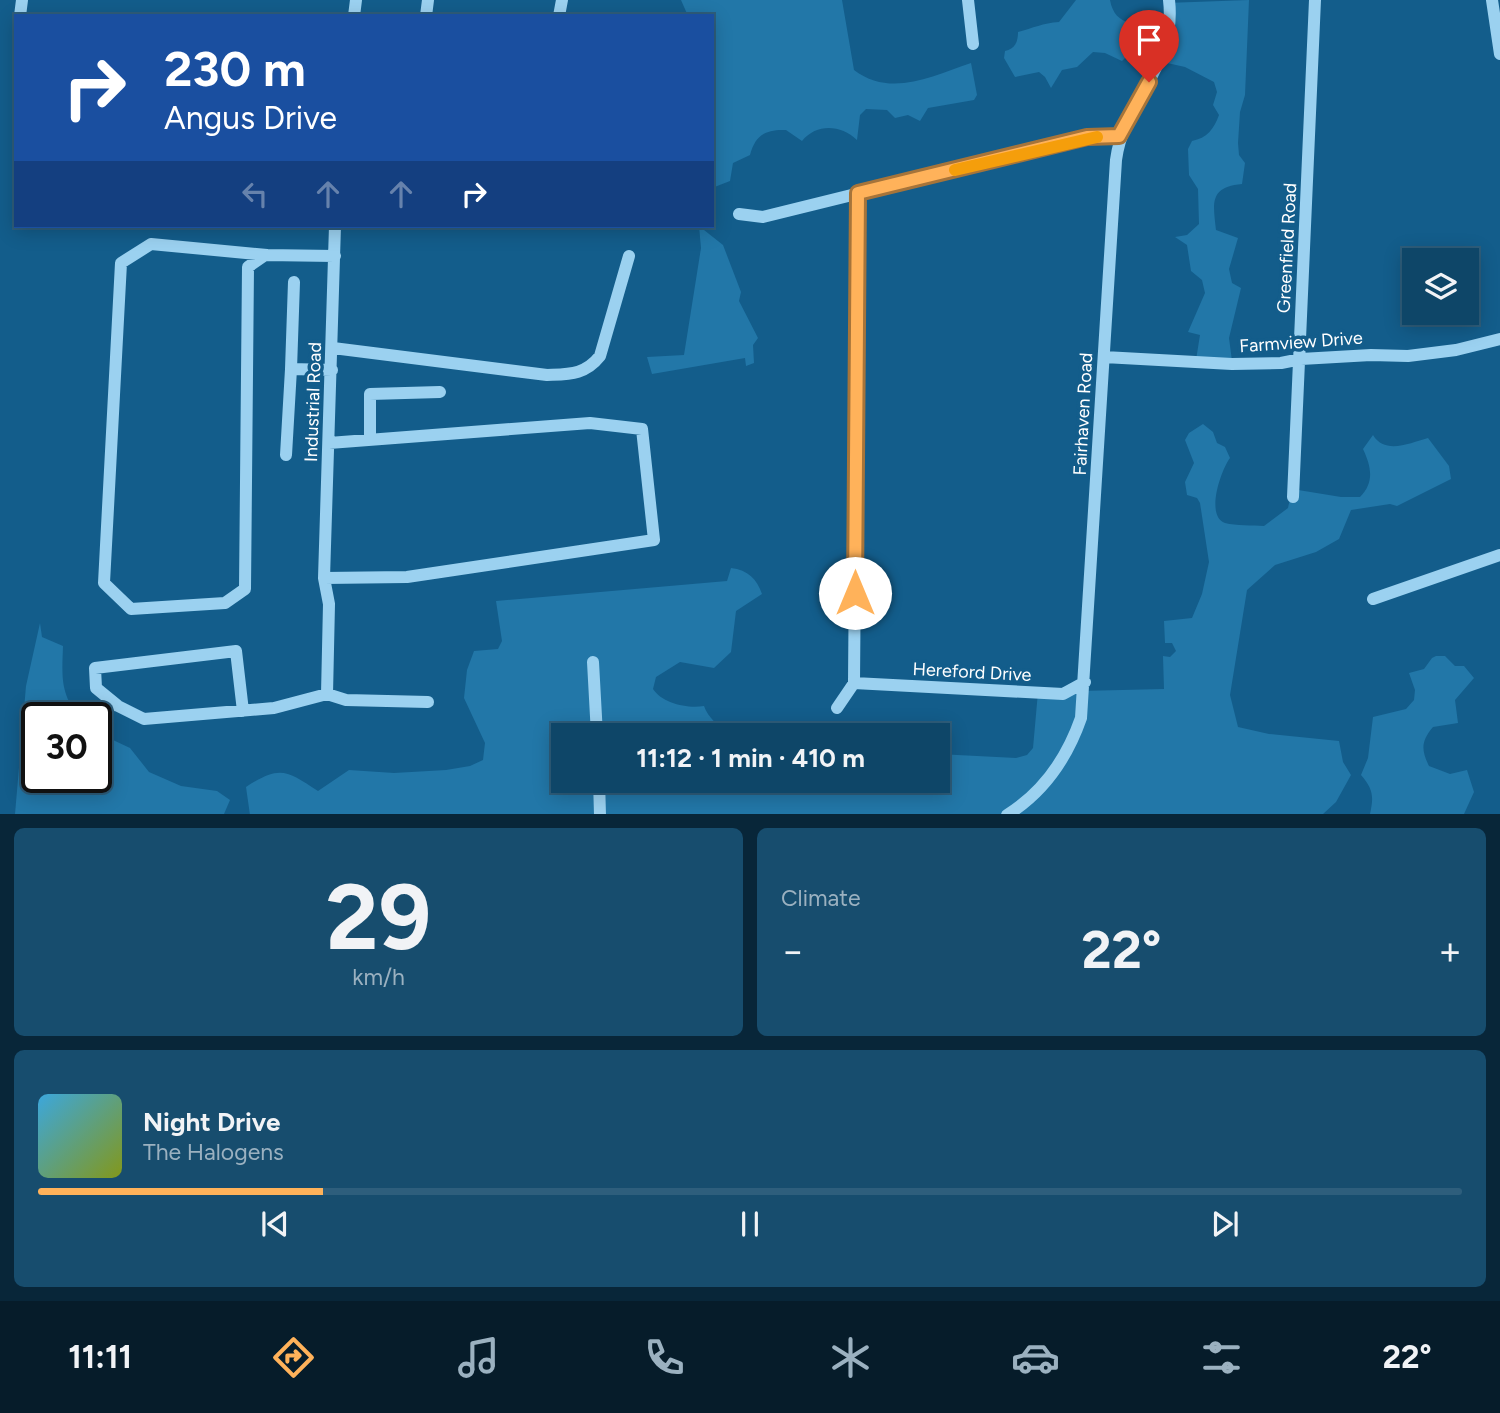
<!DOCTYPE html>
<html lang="en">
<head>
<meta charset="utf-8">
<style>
  :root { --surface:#0e4668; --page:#174d6e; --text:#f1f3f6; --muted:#9bb1c0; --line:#2e5e7c; --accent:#ffb25a }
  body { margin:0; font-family:Figtree,sans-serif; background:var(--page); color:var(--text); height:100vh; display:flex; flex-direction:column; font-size:26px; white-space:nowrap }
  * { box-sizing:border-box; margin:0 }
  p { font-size:23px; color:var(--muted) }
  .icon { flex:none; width:38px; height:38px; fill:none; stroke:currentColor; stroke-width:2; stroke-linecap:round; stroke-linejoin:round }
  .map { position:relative; height:814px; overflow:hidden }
  .details { display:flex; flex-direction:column; gap:14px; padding:14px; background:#082639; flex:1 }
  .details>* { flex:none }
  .banner { position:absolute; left:14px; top:14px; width:700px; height:214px; border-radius:0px; box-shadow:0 4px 18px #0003,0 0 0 2px var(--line); background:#1a4fa0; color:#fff; overflow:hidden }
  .fabs { position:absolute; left:1402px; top:248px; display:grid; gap:14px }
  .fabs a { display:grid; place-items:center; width:77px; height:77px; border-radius:0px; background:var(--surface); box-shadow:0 4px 18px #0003,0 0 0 2px var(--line); font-size:35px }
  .speed { position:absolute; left:21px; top:702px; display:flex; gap:14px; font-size:35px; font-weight:700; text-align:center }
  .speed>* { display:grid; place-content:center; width:91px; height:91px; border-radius:50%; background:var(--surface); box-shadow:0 4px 18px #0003,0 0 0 2px var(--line); line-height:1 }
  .speed .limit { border:4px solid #111; border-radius:10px; background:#fff; color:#111 }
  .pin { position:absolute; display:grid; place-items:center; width:60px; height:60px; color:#fff; margin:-72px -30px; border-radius:50% 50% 50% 0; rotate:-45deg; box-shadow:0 0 7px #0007 }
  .pin .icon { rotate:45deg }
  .me { position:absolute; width:77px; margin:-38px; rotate:0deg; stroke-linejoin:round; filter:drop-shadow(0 0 5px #0008) }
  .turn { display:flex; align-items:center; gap:24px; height:147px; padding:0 35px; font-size:32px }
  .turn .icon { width:91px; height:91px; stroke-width:2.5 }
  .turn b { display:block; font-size:49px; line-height:60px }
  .lanes { display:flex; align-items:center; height:66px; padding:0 35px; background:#0003; justify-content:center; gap:35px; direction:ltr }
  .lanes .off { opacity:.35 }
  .big { font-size:52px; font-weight:700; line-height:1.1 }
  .details .tile { flex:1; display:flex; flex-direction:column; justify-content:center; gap:10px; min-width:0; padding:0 24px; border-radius:10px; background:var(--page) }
  .details .dial { align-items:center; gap:0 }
  .dial b { font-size:91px; line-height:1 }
  .song { display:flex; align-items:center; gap:21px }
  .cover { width:84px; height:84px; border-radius:10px; background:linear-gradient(135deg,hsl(200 70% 55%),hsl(70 70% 35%)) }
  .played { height:7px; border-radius:4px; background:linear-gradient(90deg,var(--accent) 20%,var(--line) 20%) }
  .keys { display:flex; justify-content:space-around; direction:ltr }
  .heat { display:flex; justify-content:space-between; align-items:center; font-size:38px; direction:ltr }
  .details .tiles { flex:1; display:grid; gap:14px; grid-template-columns:1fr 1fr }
  .tile:last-child { grid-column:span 2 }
  .trip { position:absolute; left:551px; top:723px; width:399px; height:70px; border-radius:0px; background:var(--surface); box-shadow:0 4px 18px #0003,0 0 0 2px var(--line); font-weight:700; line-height:70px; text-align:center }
  .menu { display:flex; height:112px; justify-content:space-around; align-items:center; background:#061c2a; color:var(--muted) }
  .menu .icon { width:49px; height:49px }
  .menu .current { color:var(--accent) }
  .menu b { font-size:32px; color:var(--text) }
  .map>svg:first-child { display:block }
  .green { fill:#2277a8 }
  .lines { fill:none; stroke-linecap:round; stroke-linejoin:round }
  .minor { stroke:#9bd1f0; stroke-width:12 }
  .route-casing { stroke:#a6743a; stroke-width:18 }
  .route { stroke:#ffb25a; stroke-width:12 }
  .slow { stroke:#f59e0b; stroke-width:12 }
  .labels { text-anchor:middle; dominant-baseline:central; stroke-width:7; stroke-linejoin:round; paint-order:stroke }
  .street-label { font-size:18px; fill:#fff; stroke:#135d8b }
</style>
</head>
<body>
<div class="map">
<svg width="1500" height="815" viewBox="0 0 1500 815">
  <rect width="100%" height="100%" fill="#135d8b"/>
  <!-- green -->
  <path class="green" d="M681 0H842L854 70C891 98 932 76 971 63L977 95 974 100 928 108 920 121 908 115 895 118 887 110 866 109 860 115 857 140C841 125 817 123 802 141L786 130C765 129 755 136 750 155L733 163 730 181 712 188V16H688Z
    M1076 0H1110C1115 28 1139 24 1163 28L1166 3 1249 0 1245 95 1240 112 1238 143 1239 155 1245 163 1242 184C1209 187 1213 203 1216 230L1238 238 1229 269 1232 283 1241 288 1229 338 1232 361 1196 360 1200 335 1188 332 1205 293 1202 280 1191 271 1187 245 1175 237 1187 235 1199 224 1198 189 1189 175 1188 149 1192 141C1207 138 1214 129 1219 115L1213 105 1217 92 1214 82 1185 67 1158 61 1151 68 1128 55 1122 61 1105 53 1093 52 1077 67 1062 70 1051 88 1045 77 1039 72 1015 77 1004 58 1005 51C1015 49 1018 42 1018 32 1033 28 1043 23 1059 22Z
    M699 226 723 245 741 292 739 301 758 338 753 345 754 363 746 366 745 358 652 374 647 357 684 355 701 248Z
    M1203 424 1213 432 1217 443 1225 447 1230 458C1221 470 1205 516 1225 523 1236 526 1252 525 1264 526L1288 508 1292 489 1341 497H1360C1375 482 1371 466 1363 449L1373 435C1385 455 1410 443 1428 438L1449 466 1451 479 1397 506 1390 504 1351 510 1339 539 1316 552 1275 565 1247 590 1230 695 1238 727 1269 734 1339 741 1343 762 1351 775 1336 802 1323 814 250 815 246 787C280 765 286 770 318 791L349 770 394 773 446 770 470 766 483 760 485 743 464 698 467 670 474 651 498 649 502 641 496 601 727 581 731 568C748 570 757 579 762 594L736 611 731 652 714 668 680 662 656 677 653 689C662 703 687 709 704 706 708 718 719 725 726 735H564V780H938V754L1016 758 1027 755 1033 748 1038 692 1164 689 1163 656 1170 657 1176 651 1172 643H1165L1164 621 1192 618 1202 594 1209 562 1200 503 1197 498 1187 495 1185 482 1194 463 1185 440 1189 433Z
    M40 623 42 637 63 646C62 677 60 692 79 717L37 718V777H96V732L130 748 149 772 181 786 217 791 230 800 224 814H15L26 686Z
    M1436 656H1445L1455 666H1464L1474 678 1455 700 1458 723 1433 727C1421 741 1421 750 1429 766L1450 774 1467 770 1474 792 1464 814H1370C1374 796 1373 789 1361 775L1368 758 1373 717 1406 709 1414 700 1415 690 1409 673 1424 669 1432 658Z"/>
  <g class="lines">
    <!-- minor -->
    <path class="minor" d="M968 0 973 44
      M1492 0 1500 54
      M20 16 22 0
      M354 16 356 0
      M426 16 428 0
      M559 16 562 0
      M739 214 763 217 1087 137 1119 136
      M267 255 151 244 121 263 104 583 131 609 225 603 245 589 248 267 265 255 335 256
      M333 348 547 375C569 374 585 375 600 356L629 256
      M1104 357 1232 364 1281 363 1301 359 1371 355 1408 356 1456 350 1500 339
      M291 369 294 282
      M370 440V394L440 392
      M286 455 291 369 332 370
      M1293 497 1315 0
      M324 578 407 577 654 540 642 429 590 423 329 443
      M1373 599 1500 555
      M593 662 597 735
      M854 683 858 193
      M854 683 1063 694 1085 682
      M327 694 346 700 428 702
      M837 708 854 683
      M243 711 236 651 95 668 96 688 118 706 144 719 274 708 327 694 329 604 324 578 335 226
      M599 780 600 815
      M1007 815C1044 792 1067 758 1081 718L1116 160C1124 99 1177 67 1169 0"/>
  </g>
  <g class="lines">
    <defs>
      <path id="route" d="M855 593 858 193 1087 137 1119 136 1149 82"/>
    </defs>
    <!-- route casing -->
    <use href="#route" class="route-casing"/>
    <!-- route -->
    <use href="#route" class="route"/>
    <!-- slow -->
    <path class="slow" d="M955 170 1097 137"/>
  </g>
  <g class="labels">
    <!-- street labels -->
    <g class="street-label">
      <text transform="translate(1287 248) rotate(-87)">Greenfield Road</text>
      <text transform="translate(1301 342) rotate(-4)">Farmview Drive</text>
      <text transform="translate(313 402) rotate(-88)">Industrial Road</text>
      <text transform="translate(1083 414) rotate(-87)">Fairhaven Road</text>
      <text transform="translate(972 672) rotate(3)">Hereford Drive</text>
    </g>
  </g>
</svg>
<div class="fabs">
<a><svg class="icon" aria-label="layers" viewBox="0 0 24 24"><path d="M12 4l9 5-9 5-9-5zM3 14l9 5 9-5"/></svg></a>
</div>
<div class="speed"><div class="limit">30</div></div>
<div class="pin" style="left:1149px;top:82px;background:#d93025"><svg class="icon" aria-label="arrive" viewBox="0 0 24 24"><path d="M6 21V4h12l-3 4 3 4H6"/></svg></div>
<svg class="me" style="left:855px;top:593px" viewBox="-20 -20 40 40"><circle r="19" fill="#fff"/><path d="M0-13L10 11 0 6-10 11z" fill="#ffb25a"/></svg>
<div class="trip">11:12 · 1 min · 410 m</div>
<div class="banner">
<div class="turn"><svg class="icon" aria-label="right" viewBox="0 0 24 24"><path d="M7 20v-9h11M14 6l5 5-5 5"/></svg><div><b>230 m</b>Angus Drive</div></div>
<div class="lanes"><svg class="icon off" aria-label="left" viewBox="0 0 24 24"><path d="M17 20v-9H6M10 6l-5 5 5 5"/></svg><svg class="icon off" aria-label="ahead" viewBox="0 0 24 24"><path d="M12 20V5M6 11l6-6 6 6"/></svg><svg class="icon off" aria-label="ahead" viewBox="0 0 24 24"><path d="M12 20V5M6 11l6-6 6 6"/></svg><svg class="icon" aria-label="right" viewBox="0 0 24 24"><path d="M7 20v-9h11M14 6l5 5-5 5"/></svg></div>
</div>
</div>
<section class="details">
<div class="tiles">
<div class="tile dial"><b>29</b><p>km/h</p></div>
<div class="tile"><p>Climate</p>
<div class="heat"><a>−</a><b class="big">22°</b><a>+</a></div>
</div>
<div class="tile">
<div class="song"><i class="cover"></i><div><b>Night Drive</b><p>The Halogens</p></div></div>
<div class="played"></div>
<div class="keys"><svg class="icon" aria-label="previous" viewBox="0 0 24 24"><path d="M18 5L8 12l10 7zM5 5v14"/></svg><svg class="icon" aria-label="pause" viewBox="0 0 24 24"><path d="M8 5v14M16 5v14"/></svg><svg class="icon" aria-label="next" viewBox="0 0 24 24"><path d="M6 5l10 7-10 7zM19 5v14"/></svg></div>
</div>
</div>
</section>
<nav class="menu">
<b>11:11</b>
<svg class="icon current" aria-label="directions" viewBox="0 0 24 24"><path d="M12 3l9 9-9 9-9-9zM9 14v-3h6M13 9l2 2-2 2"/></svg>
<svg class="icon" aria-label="music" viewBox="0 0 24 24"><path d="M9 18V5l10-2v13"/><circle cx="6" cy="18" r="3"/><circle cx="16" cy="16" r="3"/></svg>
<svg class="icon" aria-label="phone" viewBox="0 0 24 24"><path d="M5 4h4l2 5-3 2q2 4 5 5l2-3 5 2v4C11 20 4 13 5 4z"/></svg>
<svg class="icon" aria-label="climate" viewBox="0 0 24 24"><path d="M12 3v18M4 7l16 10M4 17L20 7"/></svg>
<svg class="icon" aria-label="car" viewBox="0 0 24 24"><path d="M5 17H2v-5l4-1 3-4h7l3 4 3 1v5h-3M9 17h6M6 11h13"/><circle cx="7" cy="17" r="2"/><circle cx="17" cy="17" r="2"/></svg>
<svg class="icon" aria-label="filters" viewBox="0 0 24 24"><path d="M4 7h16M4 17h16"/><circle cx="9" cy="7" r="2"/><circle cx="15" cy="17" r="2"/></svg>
<b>22°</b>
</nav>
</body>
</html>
